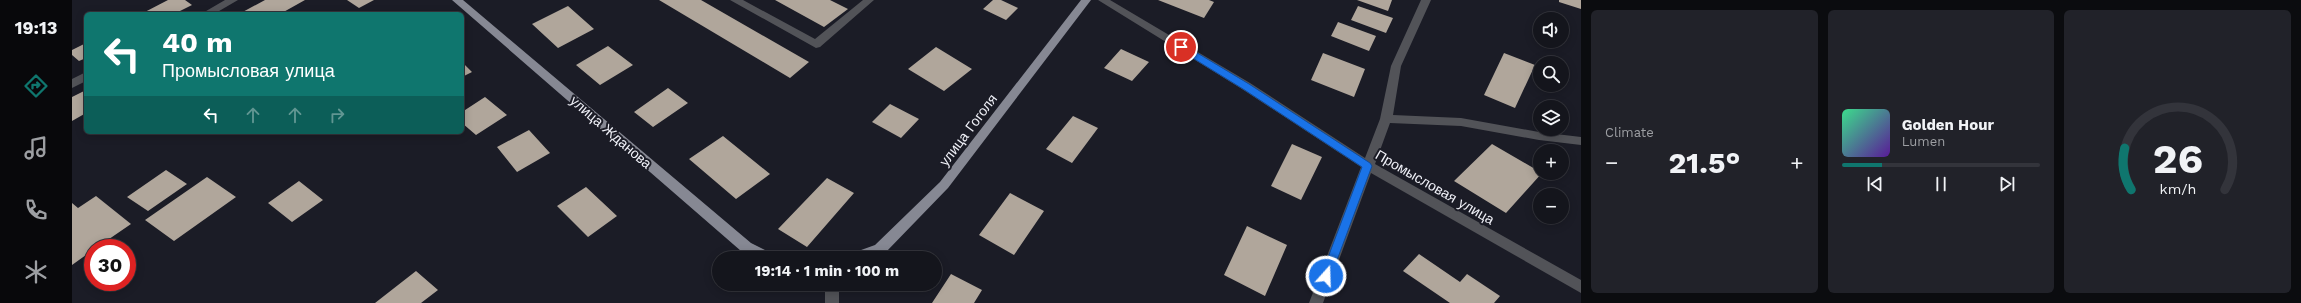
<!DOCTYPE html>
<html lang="en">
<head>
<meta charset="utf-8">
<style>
  :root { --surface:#14151c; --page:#212229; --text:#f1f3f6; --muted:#9d9fa3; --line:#33343b; --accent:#0f766e }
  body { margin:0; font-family:"Work Sans",sans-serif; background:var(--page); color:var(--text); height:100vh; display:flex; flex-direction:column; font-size:15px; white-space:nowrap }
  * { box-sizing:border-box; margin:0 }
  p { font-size:13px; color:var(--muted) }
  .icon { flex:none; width:22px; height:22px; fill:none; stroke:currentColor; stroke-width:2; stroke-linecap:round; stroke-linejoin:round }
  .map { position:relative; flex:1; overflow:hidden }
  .drawer { display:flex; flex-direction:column; gap:10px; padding:10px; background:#0b0c0f; width:720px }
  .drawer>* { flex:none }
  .hud { position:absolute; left:12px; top:12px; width:380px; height:122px; border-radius:6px; box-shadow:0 2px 10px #0003,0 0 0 1px var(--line); background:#0f766e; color:#fff; overflow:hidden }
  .controls { position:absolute; left:1461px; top:12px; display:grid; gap:8px }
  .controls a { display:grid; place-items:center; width:36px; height:36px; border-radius:50%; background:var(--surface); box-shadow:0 2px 10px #0003,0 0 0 1px var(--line); font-size:20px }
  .speed { position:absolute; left:12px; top:239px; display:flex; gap:8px; font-size:20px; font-weight:700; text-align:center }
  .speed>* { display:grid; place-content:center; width:52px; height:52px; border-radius:50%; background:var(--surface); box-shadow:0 2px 10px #0003,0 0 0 1px var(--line); line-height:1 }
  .speed .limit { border:6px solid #d22; background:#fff; color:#111 }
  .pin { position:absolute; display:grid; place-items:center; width:34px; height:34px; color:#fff; margin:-17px; border:2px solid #fff; border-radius:50%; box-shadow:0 1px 4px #0007 }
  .me { position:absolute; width:44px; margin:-22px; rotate:20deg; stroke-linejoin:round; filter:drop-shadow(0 0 3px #0008) }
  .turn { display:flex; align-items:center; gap:14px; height:84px; padding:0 12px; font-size:18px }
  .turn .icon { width:52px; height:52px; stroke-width:2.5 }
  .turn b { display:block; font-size:28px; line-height:34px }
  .lanes { display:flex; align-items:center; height:38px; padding:0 12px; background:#0003; justify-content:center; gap:20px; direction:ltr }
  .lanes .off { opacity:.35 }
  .big { font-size:30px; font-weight:700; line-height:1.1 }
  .drawer .card { flex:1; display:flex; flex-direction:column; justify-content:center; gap:6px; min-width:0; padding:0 14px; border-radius:6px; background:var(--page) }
  .drawer .dial { align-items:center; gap:0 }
  .dial svg { height:104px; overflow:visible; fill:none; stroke:var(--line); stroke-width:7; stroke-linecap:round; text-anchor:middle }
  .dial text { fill:var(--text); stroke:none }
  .song { display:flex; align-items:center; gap:12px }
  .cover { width:48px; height:48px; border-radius:6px; background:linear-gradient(135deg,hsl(150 70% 55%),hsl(270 70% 35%)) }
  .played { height:4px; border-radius:2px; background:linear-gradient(90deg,var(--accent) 20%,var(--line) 20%) }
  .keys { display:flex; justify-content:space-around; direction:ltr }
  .heat { display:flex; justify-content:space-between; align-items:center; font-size:22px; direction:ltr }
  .drawer .tiles { flex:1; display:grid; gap:10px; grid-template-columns:repeat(3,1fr) }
  .trip { position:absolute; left:640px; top:251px; width:230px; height:40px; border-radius:20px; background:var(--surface); box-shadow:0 2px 10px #0003,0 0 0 1px var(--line); font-weight:700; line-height:40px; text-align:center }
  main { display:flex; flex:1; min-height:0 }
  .tabs { display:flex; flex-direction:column; width:72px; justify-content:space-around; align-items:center; background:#08080b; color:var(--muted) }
  .tabs .icon { width:28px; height:28px }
  .tabs .selected { color:var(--accent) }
  .tabs b { font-size:18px; color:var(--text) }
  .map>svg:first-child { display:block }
  .building { fill:#b0a69b }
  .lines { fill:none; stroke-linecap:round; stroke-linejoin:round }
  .minor { fill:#525358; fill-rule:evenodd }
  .major { fill:#868893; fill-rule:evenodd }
  .route { fill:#1a73e8; stroke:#114b97 }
  .labels { text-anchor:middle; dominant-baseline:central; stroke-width:4; stroke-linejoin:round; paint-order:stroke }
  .street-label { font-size:14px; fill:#f0f1f8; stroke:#1b1c26 }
</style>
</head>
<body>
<main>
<nav class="tabs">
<b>19:13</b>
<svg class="icon selected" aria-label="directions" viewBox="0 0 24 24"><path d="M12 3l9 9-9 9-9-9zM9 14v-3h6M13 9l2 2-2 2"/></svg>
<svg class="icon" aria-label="music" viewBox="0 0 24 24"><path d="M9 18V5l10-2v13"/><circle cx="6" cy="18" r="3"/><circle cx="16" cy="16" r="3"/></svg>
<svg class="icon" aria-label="phone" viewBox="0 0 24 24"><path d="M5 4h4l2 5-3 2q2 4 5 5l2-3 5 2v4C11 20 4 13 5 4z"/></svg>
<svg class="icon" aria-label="climate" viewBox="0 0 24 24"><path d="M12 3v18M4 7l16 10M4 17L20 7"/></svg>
</nav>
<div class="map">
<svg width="1509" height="303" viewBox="0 0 1509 303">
  <rect width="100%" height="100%" fill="#1b1c26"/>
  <!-- building -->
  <path class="building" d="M96 0H113L120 5 102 14H69Z
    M193 0H233L208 14H167Z
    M275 0H302L287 8Z
    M587 0H629L737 62 718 78Z
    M703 0H758L776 9 752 27Z
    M921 0H929L946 8 934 20 911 9Z
    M1086 0H1137L1142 2 1132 18Z
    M1285 0H1320L1316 11Z
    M1487 0H1509V9L1487 2Z
    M496 6 522 29 486 48 460 24Z
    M1286 6 1321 18 1314 33 1279 20Z
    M1266 22 1304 36 1297 51 1259 36Z
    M14 43V58L7 61 0 55V50Z
    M536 46 561 65 528 85 504 65Z
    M864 47 900 69 872 91 836 69Z
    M1049 49 1077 62 1060 81 1032 68Z
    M1251 53 1293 69 1282 97 1239 80Z
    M1432 53 1463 65 1443 108 1412 95Z
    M390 62 400 72 390 77Z
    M596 88 616 103 581 127 562 112Z
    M14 90V113L0 121V97Z
    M413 97 435 115 404 135 390 123V112Z
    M818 104 847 119 829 138 800 122Z
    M1001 116 1026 128 1000 163 974 149Z
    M457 130 478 153 445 172 425 147Z
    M651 136 698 174 664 199 617 159Z
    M1220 144 1250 157 1229 200 1199 186Z
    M1420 144 1470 173 1434 213 1382 181Z
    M94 170 115 184 76 211 55 197Z
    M135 177 164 197 102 241 73 220Z
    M755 178 782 193 735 247 706 229Z
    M227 181 251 200 220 222 196 203Z
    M514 187 545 216 516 237 485 206Z
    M938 193 972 211 942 255 907 235Z
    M24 196 59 224 24 248H21V250L0 265V203L6 208Z
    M1175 226 1215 245 1193 296 1152 275Z
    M1347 254 1388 282 1395 274 1428 296 1422 303H1378L1331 271Z
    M344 271 366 290 349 303H303Z
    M879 274 910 290 902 303H860Z"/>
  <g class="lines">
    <!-- minor -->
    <path class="minor" d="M153 0H166L142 14H129Z
      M658 0H671L743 39 791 0H802L748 47 744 48Z
      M1026 0H1038L1178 83 1293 158 1308 119 1319 66 1349 0H1359L1329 66 1321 115 1389 118 1467 132 1509 137V145L1467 140 1389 126 1318 123 1303 164 1509 280V293L1299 173 1251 303H1237L1289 167 1170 89Z
      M14 72V81L0 88V79Z
      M753 284H767V303H753Z"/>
    <!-- major -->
    <path class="major" d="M380 0H391L679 243 701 254 703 258H683L669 251Z
      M1009 0H1019L876 188 813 253 799 258H776L778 254 803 245 868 182Z"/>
  </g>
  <!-- route -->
  <path class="route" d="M1106 45H1112L1177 84 1298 163 1300 166 1258 279H1250L1249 276 1290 167 1171 89 1106 49Z"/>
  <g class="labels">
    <!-- street labels -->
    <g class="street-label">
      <text transform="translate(896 130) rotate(-53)">улица Гоголя</text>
      <text transform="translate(539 132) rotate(41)">улица Жданова</text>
      <text transform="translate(1363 187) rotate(30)">Промысловая улица</text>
    </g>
  </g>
</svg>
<div class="controls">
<a><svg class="icon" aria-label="sound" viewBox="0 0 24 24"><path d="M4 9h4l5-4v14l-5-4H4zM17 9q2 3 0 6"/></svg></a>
<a><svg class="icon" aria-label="search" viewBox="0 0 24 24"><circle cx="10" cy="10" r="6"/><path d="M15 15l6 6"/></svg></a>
<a><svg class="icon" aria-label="layers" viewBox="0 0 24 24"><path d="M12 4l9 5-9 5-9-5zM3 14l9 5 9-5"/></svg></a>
<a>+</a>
<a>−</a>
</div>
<div class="speed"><div class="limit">30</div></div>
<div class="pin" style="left:1109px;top:47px;background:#d93025"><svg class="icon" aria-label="arrive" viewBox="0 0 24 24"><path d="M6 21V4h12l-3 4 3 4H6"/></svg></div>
<svg class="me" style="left:1254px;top:276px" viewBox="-20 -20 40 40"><circle r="17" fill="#1a73e8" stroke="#fff" stroke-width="3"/><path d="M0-11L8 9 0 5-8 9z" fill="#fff"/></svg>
<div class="trip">19:14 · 1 min · 100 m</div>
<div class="hud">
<div class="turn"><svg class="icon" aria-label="left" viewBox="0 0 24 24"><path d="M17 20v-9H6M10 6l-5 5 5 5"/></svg><div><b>40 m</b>Промысловая улица</div></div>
<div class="lanes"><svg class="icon" aria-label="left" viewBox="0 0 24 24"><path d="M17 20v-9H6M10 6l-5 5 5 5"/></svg><svg class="icon off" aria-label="ahead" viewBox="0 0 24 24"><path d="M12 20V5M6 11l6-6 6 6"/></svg><svg class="icon off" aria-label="ahead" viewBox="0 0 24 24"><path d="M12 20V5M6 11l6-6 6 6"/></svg><svg class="icon off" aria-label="right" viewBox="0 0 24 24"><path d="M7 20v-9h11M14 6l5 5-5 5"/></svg></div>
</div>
</div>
<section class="drawer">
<div class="tiles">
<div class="card"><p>Climate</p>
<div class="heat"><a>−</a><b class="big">21.5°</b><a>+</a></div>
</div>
<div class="card">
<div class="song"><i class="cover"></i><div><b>Golden Hour</b><p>Lumen</p></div></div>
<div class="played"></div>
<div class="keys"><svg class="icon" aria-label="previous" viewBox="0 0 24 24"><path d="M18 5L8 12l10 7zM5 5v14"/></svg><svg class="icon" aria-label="pause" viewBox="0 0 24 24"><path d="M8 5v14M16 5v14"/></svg><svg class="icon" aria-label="next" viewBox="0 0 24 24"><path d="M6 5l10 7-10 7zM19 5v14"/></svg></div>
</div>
<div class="card dial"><svg viewBox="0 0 100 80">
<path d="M14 69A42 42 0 1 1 86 69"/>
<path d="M14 69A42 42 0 0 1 9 37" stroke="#0f766e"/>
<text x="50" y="56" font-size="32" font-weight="700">26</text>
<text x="50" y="72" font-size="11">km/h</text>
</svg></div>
</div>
</section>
</main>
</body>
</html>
